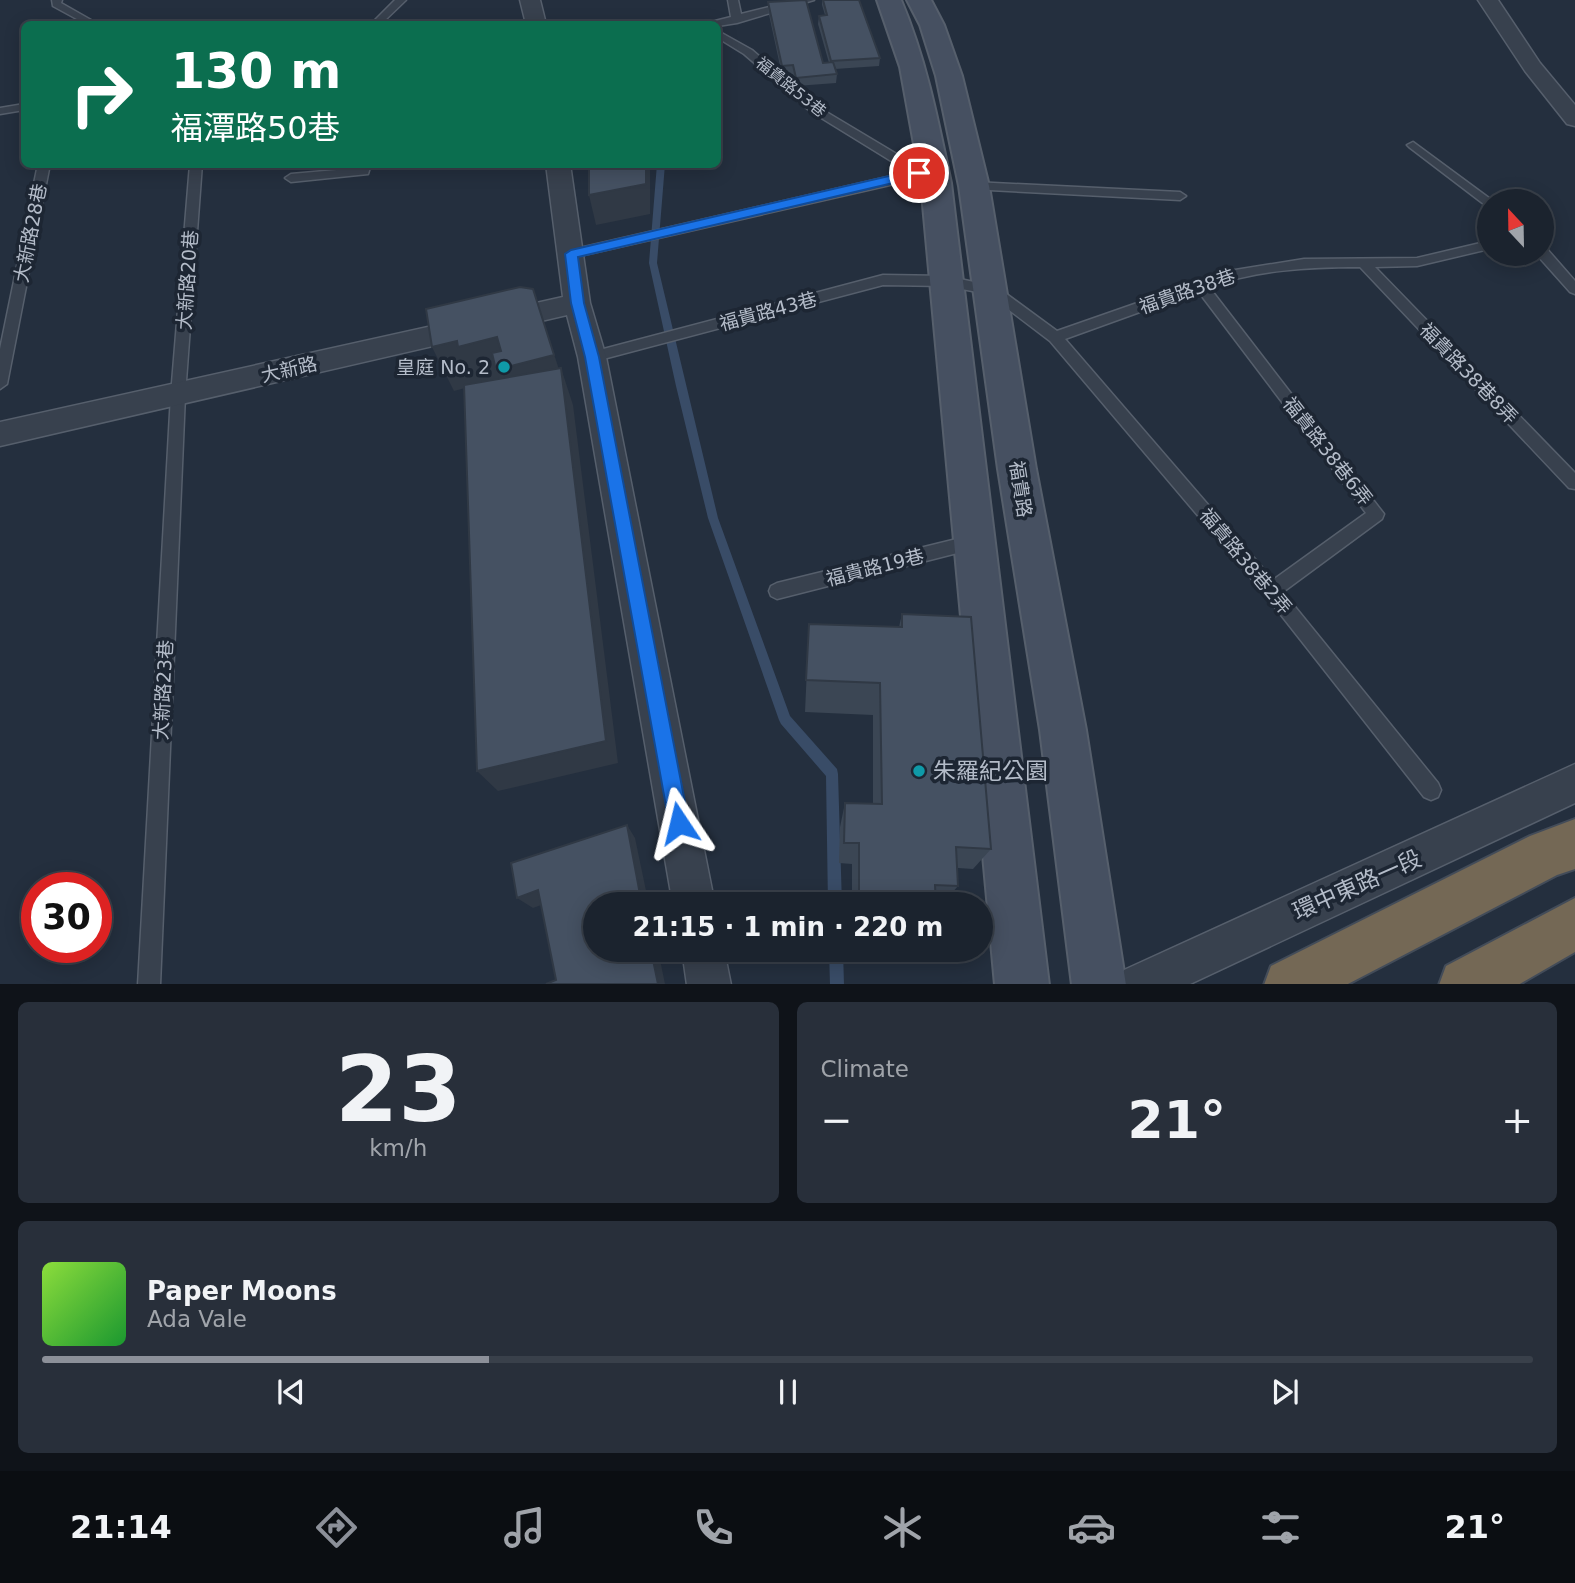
<!DOCTYPE html>
<html lang="en">
<head>
<meta charset="utf-8">
<style>
  :root { --surface:#1b232e; --page:#282f3a; --text:#f1f3f6; --muted:#a0a4aa; --line:#39404a; --accent:#8c9099 }
  body { margin:0; font-family:"DejaVu Sans","Noto Sans TC",sans-serif; background:var(--page); color:var(--text); height:100vh; display:flex; flex-direction:column; font-size:26px; white-space:nowrap }
  * { box-sizing:border-box; margin:0 }
  p { font-size:23px; color:var(--muted) }
  .icon { flex:none; width:38px; height:38px; fill:none; stroke:currentColor; stroke-width:2; stroke-linecap:round; stroke-linejoin:round }
  .map { position:relative; height:984px; overflow:hidden }
  .drawer { display:flex; flex-direction:column; gap:18px; padding:18px; background:#0f1319; flex:1 }
  .drawer>* { flex:none }
  .banner { position:absolute; left:21px; top:21px; width:700px; height:147px; border-radius:10px; box-shadow:0 4px 18px #0003,0 0 0 2px var(--line); background:#0b6e4f; color:#fff; overflow:hidden }
  .needle { width:46px; rotate:338deg }
  .tools { position:absolute; left:1477px; top:189px; display:grid; gap:14px }
  .tools a { display:grid; place-items:center; width:77px; height:77px; border-radius:50%; background:var(--surface); box-shadow:0 4px 18px #0003,0 0 0 2px var(--line); font-size:35px }
  .speed { position:absolute; left:21px; top:872px; display:flex; gap:14px; font-size:35px; font-weight:700; text-align:center }
  .speed>* { display:grid; place-content:center; width:91px; height:91px; border-radius:50%; background:var(--surface); box-shadow:0 4px 18px #0003,0 0 0 2px var(--line); line-height:1 }
  .speed .limit { border:10px solid #d22; background:#fff; color:#111 }
  .pin { position:absolute; display:grid; place-items:center; width:60px; height:60px; color:#fff; margin:-30px; border:4px solid #fff; border-radius:50%; box-shadow:0 2px 7px #0007 }
  .me { position:absolute; width:77px; margin:-38px; rotate:350deg; stroke-linejoin:round; filter:drop-shadow(0 0 5px #0008) }
  .turn { display:flex; align-items:center; gap:24px; height:147px; padding:0 35px; font-size:32px }
  .turn .icon { width:91px; height:91px; stroke-width:2.5 }
  .turn b { display:block; font-size:49px; line-height:60px }
  .big { font-size:52px; font-weight:800; line-height:1.1 }
  .drawer .widget { flex:1; display:flex; flex-direction:column; justify-content:center; gap:10px; min-width:0; padding:0 24px; border-radius:10px; background:var(--page) }
  .drawer .dial { align-items:center; gap:0 }
  .dial b { font-size:91px; line-height:1 }
  .song { display:flex; align-items:center; gap:21px }
  .cover { width:84px; height:84px; border-radius:10px; background:linear-gradient(135deg,hsl(90 70% 55%),hsl(130 70% 35%)) }
  .played { height:7px; border-radius:4px; background:linear-gradient(90deg,var(--accent) 30%,var(--line) 30%) }
  .keys { display:flex; justify-content:space-around; direction:ltr }
  .heat { display:flex; justify-content:space-between; align-items:center; font-size:38px; direction:ltr }
  .drawer .tiles { flex:1; display:grid; gap:18px; grid-template-columns:1fr 1fr }
  .widget:last-child { grid-column:span 2 }
  .trip { position:absolute; left:583px; top:892px; width:410px; height:70px; border-radius:35px; background:var(--surface); box-shadow:0 4px 18px #0003,0 0 0 2px var(--line); font-weight:800; line-height:70px; text-align:center }
  .dock { display:flex; height:112px; justify-content:space-around; align-items:center; background:#0b0e12; color:var(--muted) }
  .dock .icon { width:49px; height:49px }
  .dock .on { color:var(--accent) }
  .dock b { font-size:32px; color:var(--text) }
  .map>svg:first-child { display:block }
  .lines { fill:none; stroke-linecap:round; stroke-linejoin:round }
  .stream { fill:#394c67; fill-rule:evenodd }
  .lane-casing { stroke:#565f6c; stroke-width:3 }
  .street-casing { stroke:#565f6c; stroke-width:3 }
  .secondary-casing { stroke:#565f6c; stroke-width:4 }
  .highway-casing { stroke:#434c59; stroke-width:4 }
  .lane { fill:#38414e; fill-rule:evenodd }
  .street { fill:#38414e; fill-rule:evenodd }
  .secondary { fill:#465061; fill-rule:evenodd }
  .highway { fill:#746855; fill-rule:evenodd }
  .wall { fill:#3b4654 }
  .shaded-wall { fill:#303945 }
  .building { fill:#455162; stroke:#303945; stroke-width:2 }
  .route { fill:#1a73e8; stroke:#114b97; stroke-width:2 }
  .culture-dot { fill:#0f9aa8; stroke:#1d2633; stroke-width:2.5 }
  .labels { text-anchor:middle; dominant-baseline:central; stroke-width:7; stroke-linejoin:round; paint-order:stroke }
  .far-street-label { font-size:16px; fill:#b4bcc9; stroke:#1d2633 }
  .street-label { font-size:19px; fill:#b4bcc9; stroke:#1d2633 }
  .poi-label { font-size:19px; fill:#b4bcc9; stroke:#1d2633; text-anchor:end }
  .near-poi-label { font-size:23px; fill:#b4bcc9; stroke:#1d2633; text-anchor:start }
  .near-street-label { font-size:23px; fill:#b4bcc9; stroke:#1d2633 }
</style>
</head>
<body>
<div class="map">
<svg width="1575" height="985" viewBox="0 0 1575 985">
  <rect width="100%" height="100%" fill="#242f3e"/>
  <g class="lines">
    <!-- stream -->
    <path class="stream" d="M657 164H665L657 263 718 518 790 716 837 769 838 774 842 905H828L826 776 781 724 779 720 708 518 676 386 649 263Z
      M829 950H843L844 985H830Z"/>
    <defs>
      <path id="lane" d="M52 0H62L61 3 98 24H86L53 6Z
        M395 0H406L381 24H371Z
        M728 0H738L741 14 798 0H814L737 23 718 26 710 24 711 22 731 17Z
        M718 31 752 50 818 107 925 171V177L571 258 566 257 565 254 571 250 909 172 810 111 744 54 718 38Z
        M24 104V110L0 114V108Z
        M1413 142 1493 201H1489V208L1409 147 1407 145Z
        M38 164H50L7 384 0 389V349Z
        M190 164H202L185 395 160 985H138L171 395Z
        M359 164H371L368 174 291 182 285 178 291 174 359 168Z
        M974 182 1180 192 1186 196 1180 200 970 189V183Z
        M1489 241V249L1417 266 1375 267 1575 473V489L1569 488 1360 267C1309 267 1257 270 1209 287L1384 514 1382 519 1283 592 1438 783 1441 790 1438 797 1431 800 1424 797 1266 596 1050 341 988 294 946 286 883 285 592 362 585 357 592 352 883 275 946 276 997 287 1057 331 1229 271 1304 259 1417 258ZM1198 291 1366 513 1273 580 1065 339Z
        M1542 248 1547 249 1575 281V294L1570 292 1537 255 1542 254Z
        M973 535 979 537 981 542 979 547 973 549 777 599 771 596 769 591 771 586 777 583Z"/>
      <path id="street" d="M520 0H540L546 24H526Z
        M1478 0H1498L1540 63 1575 105V126L1567 124 1525 71Z
        M546 164H570L590 303 606 357 715 905H673L578 357 567 315 0 446V422L563 297Z
        M1575 764V803L1188 985H1117L1124 970Z
        M682 950H724L731 985H687Z"/>
      <path id="secondary" d="M877 0H901C926 59 938 120 951 183L1049 985H995L921 183 900 67Z
        M907 0H931L944 25 962 76 989 186 1036 469 1086 730 1126 985H1072L1040 730 998 469 959 186 936 76 920 25Z"/>
      <path id="highway" d="M1575 819V869L1557 875 1346 985H1264L1271 966 1530 836Z
        M1575 898V952L1518 985H1439L1446 966Z"/>
    </defs>
    <!-- lane casing -->
    <use href="#lane" class="lane-casing"/>
    <!-- street casing -->
    <use href="#street" class="street-casing"/>
    <!-- secondary casing -->
    <use href="#secondary" class="secondary-casing"/>
    <!-- highway casing -->
    <use href="#highway" class="highway-casing"/>
    <!-- lane -->
    <use href="#lane" class="lane"/>
    <!-- street -->
    <use href="#street" class="street"/>
    <!-- secondary -->
    <use href="#secondary" class="secondary"/>
    <!-- highway -->
    <use href="#highway" class="highway"/>
  </g>
  <!-- wall -->
  <path class="wall" d="M822 0H859L880 58 879 66 835 69 837 74 836 83 796 86 793 74 782 75 768 10V2L823 63H829L818 24 819 16 825 15 822 5Z
    M902 614 991 849 973 869 958 868V886L943 903H936V905H852V864L839 863 840 827 845 803 873 804V715L805 712 809 624 899 627Z
    M877 950H926L924 952Z"/>
  <!-- shaded-wall -->
  <path class="shaded-wall" d="M646 164H650V214L596 225 589 195Z
    M533 289 563 382 561 368 573 405 618 763 498 791 477 771 476 385 454 391 432 347 457 341Z
    M627 825 635 838 649 905H642Z
    M538 890 552 901 533 908 517 898Z
    M651 950H658L665 984H658Z"/>
  <!-- building -->
  <path class="building" d="M806 0 823 63 833 62 837 74 796 78 793 65 782 66 768 2Z
    M823 0H859L880 58 831 61 819 16 827 15Z
    M589 164H646V184L589 195Z
    M520 287 533 289 554 355 496 370 492 353 501 351 497 337 458 347 457 341 432 347 426 309Z
    M561 368 606 741 477 771 464 385Z
    M902 614 971 617 991 849 956 847 958 886 935 885 936 905H859V843H844L845 803 882 804 880 683 806 680 809 624 902 627Z
    M627 825 642 905H595V950H651L658 984H546L556 980 538 890 517 898 511 863Z"/>
  <!-- route -->
  <path class="route" d="M919 169 925 173 923 176 578 257 584 303 599 357 689 823 686 830 679 833 672 830 669 823 585 357 571 303 565 254 571 250Z"/>
  <!-- markers -->
  <g class="culture-dot">
    <circle cx="504" cy="367" r="7"/>
    <circle cx="919" cy="771" r="7"/>
  </g>
  <g class="labels">
    <!-- far-street labels -->
    <g class="far-street-label">
      <text transform="translate(791 87) rotate(39)">福貴路53巷</text>
    </g>
    <!-- street labels -->
    <g class="street-label">
      <text transform="translate(30 233) rotate(-79)">大新路28巷</text>
      <text transform="translate(187 280) rotate(-86)">大新路20巷</text>
      <text transform="translate(1187 291) rotate(-19)">福貴路38巷</text>
      <text transform="translate(768 311) rotate(-15)">福貴路43巷</text>
      <text transform="translate(289 369) rotate(-13)">大新路</text>
      <text transform="translate(1469 373) rotate(46)">福貴路38巷8弄</text>
      <text transform="translate(1328 451) rotate(52)">福貴路38巷6弄</text>
      <text transform="translate(1021 489) rotate(81)">福貴路</text>
      <text transform="translate(1246 561) rotate(50)">福貴路38巷2弄</text>
      <text transform="translate(875 567) rotate(-14)">福貴路19巷</text>
      <text transform="translate(163 690) rotate(-87)">大新路23巷</text>
    </g>
    <!-- poi labels -->
    <g class="poi-label">
      <text x="490" y="367">皇庭 No. 2</text>
    </g>
    <!-- near-poi labels -->
    <g class="near-poi-label">
      <text x="933" y="771">朱羅紀公園</text>
    </g>
    <!-- near-street labels -->
    <g class="near-street-label">
      <text transform="translate(1357 885) rotate(-24)">環中東路一段</text>
    </g>
  </g>
</svg>
<div class="tools">
<a><svg class="needle" viewBox="-14 -14 28 28"><path d="M0-13l5 13h-10z" fill="#e53935"/><path d="M0 13l5-13h-10z" fill="#a0a4aa"/></svg></a>
</div>
<div class="speed"><div class="limit">30</div></div>
<div class="pin" style="left:919px;top:173px;background:#d93025"><svg class="icon" aria-label="arrive" viewBox="0 0 24 24"><path d="M6 21V4h12l-3 4 3 4H6"/></svg></div>
<svg class="me" style="left:679px;top:823px" viewBox="-20 -20 40 40"><path d="M0-17L14 15 0 8-14 15z" fill="#1a73e8" stroke="#fff" stroke-width="4"/></svg>
<div class="trip">21:15 · 1 min · 220 m</div>
<div class="banner">
<div class="turn"><svg class="icon" aria-label="right" viewBox="0 0 24 24"><path d="M7 20v-9h11M14 6l5 5-5 5"/></svg><div><b>130 m</b>福潭路50巷</div></div>
</div>
</div>
<section class="drawer">
<div class="tiles">
<div class="widget dial"><b>23</b><p>km/h</p></div>
<div class="widget"><p>Climate</p>
<div class="heat"><a>−</a><b class="big">21°</b><a>+</a></div>
</div>
<div class="widget">
<div class="song"><i class="cover"></i><div><b>Paper Moons</b><p>Ada Vale</p></div></div>
<div class="played"></div>
<div class="keys"><svg class="icon" aria-label="previous" viewBox="0 0 24 24"><path d="M18 5L8 12l10 7zM5 5v14"/></svg><svg class="icon" aria-label="pause" viewBox="0 0 24 24"><path d="M8 5v14M16 5v14"/></svg><svg class="icon" aria-label="next" viewBox="0 0 24 24"><path d="M6 5l10 7-10 7zM19 5v14"/></svg></div>
</div>
</div>
</section>
<nav class="dock">
<b>21:14</b>
<svg class="icon on" aria-label="directions" viewBox="0 0 24 24"><path d="M12 3l9 9-9 9-9-9zM9 14v-3h6M13 9l2 2-2 2"/></svg>
<svg class="icon" aria-label="music" viewBox="0 0 24 24"><path d="M9 18V5l10-2v13"/><circle cx="6" cy="18" r="3"/><circle cx="16" cy="16" r="3"/></svg>
<svg class="icon" aria-label="phone" viewBox="0 0 24 24"><path d="M5 4h4l2 5-3 2q2 4 5 5l2-3 5 2v4C11 20 4 13 5 4z"/></svg>
<svg class="icon" aria-label="climate" viewBox="0 0 24 24"><path d="M12 3v18M4 7l16 10M4 17L20 7"/></svg>
<svg class="icon" aria-label="car" viewBox="0 0 24 24"><path d="M5 17H2v-5l4-1 3-4h7l3 4 3 1v5h-3M9 17h6M6 11h13"/><circle cx="7" cy="17" r="2"/><circle cx="17" cy="17" r="2"/></svg>
<svg class="icon" aria-label="filters" viewBox="0 0 24 24"><path d="M4 7h16M4 17h16"/><circle cx="9" cy="7" r="2"/><circle cx="15" cy="17" r="2"/></svg>
<b>21°</b>
</nav>
</body>
</html>
